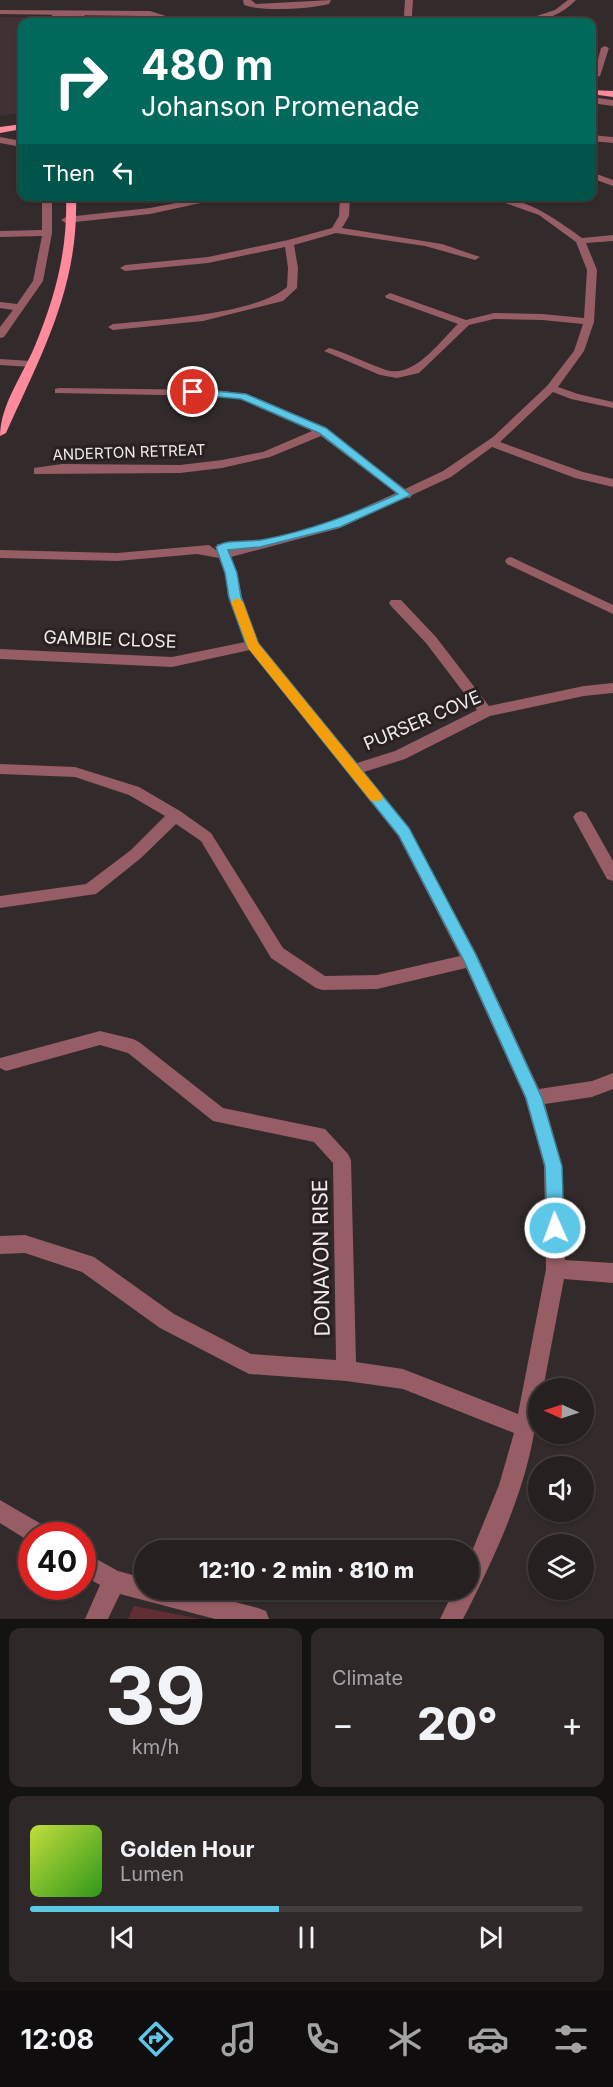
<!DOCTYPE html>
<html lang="en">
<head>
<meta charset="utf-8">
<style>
  :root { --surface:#262020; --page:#2e2829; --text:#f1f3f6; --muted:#a4a3a5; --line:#423e3e; --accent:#5dc7e8 }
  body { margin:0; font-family:Inter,sans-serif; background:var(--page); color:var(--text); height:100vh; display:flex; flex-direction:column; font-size:22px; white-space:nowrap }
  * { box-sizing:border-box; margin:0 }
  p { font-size:20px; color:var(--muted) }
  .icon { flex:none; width:33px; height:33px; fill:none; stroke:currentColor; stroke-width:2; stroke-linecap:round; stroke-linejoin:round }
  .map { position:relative; height:1619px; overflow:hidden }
  .drawer { display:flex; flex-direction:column; gap:9px; padding:9px; background:#151212; flex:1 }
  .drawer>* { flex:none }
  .top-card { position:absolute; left:18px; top:18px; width:578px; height:183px; border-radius:12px; box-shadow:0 2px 4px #0004,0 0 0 2px var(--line); background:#00695c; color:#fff; overflow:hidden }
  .needle { width:39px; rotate:273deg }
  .buttons { position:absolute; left:528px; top:1378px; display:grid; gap:12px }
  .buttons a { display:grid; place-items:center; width:66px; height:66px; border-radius:50%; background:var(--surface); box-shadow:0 2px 4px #0004,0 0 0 2px var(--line); font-size:30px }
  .speed { position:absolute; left:18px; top:1522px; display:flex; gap:12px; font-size:30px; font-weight:700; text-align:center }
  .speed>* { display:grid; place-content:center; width:78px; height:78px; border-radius:50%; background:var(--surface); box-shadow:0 2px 4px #0004,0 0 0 2px var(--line); line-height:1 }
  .speed .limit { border:9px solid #d22; background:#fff; color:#111 }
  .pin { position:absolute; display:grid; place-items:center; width:51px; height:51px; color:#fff; margin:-26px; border:3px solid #fff; border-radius:50%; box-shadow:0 2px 6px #0007 }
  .me { position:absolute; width:66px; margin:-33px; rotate:358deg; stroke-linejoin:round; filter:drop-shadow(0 0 4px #0008) }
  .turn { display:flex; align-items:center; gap:21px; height:126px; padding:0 24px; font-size:27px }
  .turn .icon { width:78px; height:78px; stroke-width:2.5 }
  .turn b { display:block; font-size:42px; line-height:51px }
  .then { display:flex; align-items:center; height:57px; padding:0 24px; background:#0003; gap:12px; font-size:22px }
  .big { font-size:45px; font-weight:800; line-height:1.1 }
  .drawer .tile { flex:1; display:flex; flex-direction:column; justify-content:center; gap:9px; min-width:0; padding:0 21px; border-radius:12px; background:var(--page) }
  .drawer .dial { align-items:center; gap:0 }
  .dial b { font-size:78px; line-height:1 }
  .song { display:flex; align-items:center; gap:18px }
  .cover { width:72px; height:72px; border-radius:9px; background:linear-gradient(135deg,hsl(70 70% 55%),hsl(110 70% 35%)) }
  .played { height:6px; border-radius:3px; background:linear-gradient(90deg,var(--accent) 45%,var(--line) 45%) }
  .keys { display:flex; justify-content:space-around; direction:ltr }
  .heat { display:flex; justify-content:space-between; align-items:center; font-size:33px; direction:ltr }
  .drawer .tiles { flex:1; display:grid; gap:9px; grid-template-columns:1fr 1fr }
  .tile:last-child { grid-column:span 2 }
  .trip { position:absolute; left:134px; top:1540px; width:345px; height:60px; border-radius:30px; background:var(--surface); box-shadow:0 2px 4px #0004,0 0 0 2px var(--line); font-weight:800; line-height:60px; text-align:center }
  .menu { display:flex; height:96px; justify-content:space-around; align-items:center; background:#0f0d0d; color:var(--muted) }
  .menu .icon { width:42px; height:42px }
  .menu .current { color:var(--accent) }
  .menu b { font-size:27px; color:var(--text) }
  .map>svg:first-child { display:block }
  .built { fill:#403133 }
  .green { fill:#632d36 }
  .building { fill:#8b4b57; stroke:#9a646e; stroke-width:1.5 }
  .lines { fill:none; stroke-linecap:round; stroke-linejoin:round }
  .minor { fill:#965d64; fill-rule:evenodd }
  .major { fill:#fe8a9c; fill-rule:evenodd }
  .route { fill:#5dc7e8; stroke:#3c8197; stroke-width:1.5 }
  .slow { fill:#f59e0b }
  .labels { text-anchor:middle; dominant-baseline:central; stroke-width:6; stroke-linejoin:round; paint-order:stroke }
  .far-street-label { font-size:15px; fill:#efeaea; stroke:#282021 }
  .street-label { font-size:18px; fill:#efeaea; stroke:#282021 }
  .near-street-label { font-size:21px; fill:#efeaea; stroke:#282021 }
</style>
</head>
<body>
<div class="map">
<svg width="613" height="1619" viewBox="0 0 613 1619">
  <rect width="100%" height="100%" fill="#322a2b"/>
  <!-- built -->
  <path class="built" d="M0 17 131 18 141 22H22V113L0 116Z"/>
  <!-- green -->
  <path class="green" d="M134 1606 201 1619H128Z"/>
  <!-- building -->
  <path class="building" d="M53 15H84L82 19H104L103 22H50Z"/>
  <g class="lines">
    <!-- minor -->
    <path class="minor" d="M243 0H251L256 4 331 0 329 4C308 9 264 12 244 5Z
      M405 0H413L412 15 414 22H408L404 15Z
      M568 0H576C562 15 539 24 518 22L555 10Z
      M0 10 150 11 166 16 154 22 140 20V16L0 14Z
      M605 46 609 48 600 76 593 78 601 48Z
      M591 97 613 100V106L591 103Z
      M591 135 613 137V143L591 141Z
      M0 137 22 141V147L0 143Z
      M591 172 613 180V186L591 178Z
      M42 196H52V233L43 281 4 337 0 338V327L13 310 0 308V302L17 304 33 281 42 236 0 237V231L42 230Z
      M212 196H233L150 214 66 223 61 220 66 217 150 208Z
      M340 196H350L349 216 342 228 442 244 480 257 475 260 425 246 336 233 294 245 298 268 297 288 283 301 203 321 113 330 108 327 113 324C157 319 254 315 287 287L288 268 285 247 208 263 125 271 120 268 125 265 208 257 288 240 332 228 339 216Z
      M485 196C524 196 552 216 582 238L613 235V241L586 243 597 270 594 322 584 351 558 387 578 394 613 402V408L571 399 553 392 500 442 583 472 613 479V487L575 478 492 447 451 477 412 495 410 498H404L340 528 231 557 237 573 242 597 259 643 357 763 395 751 477 710 426 643 391 606 389 603 391 600H401L436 637 489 706 584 686 613 683V693L584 696 490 716 405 759 364 772 409 828 477 955 539 1089 592 1081 613 1073V1089L592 1097 545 1104 562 1166 565 1260 613 1263V1283L564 1279 543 1389H538C538 1466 498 1551 463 1619H440L454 1590H468V1561L499 1485 514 1433 403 1389 346 1381 249 1374 160 1328 82 1272 25 1253 0 1254V1236L25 1235 94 1257 174 1314 251 1354 336 1360 333 1163 314 1142 213 1121 128 1053 100 1045 6 1071 0 1068V1058L100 1031 133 1039 139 1042 223 1108 325 1129 348 1154 351 1160 356 1362 403 1369 518 1414 546 1269 544 1166 525 1098 466 968 377 989 322 990 316 988 271 958 201 841 176 824 141 858 96 894 0 908V896L86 884 131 850 165 816 129 795 75 777 0 774V764L75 767 139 787 180 811 211 833 283 948 325 976 377 975 460 956 398 836 250 650 172 667 0 659V649L172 657 245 642 228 597 225 573 219 558 197 554 117 561 0 558V550L117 553 209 545 216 550 217 544H225L228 549H231L332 522 396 493 321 436 270 457 222 468 180 473 34 474V468L62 464 180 465 222 460 263 452 312 431 240 399 216 396 55 393V389L59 388 216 390 246 394 326 429 405 489 443 471 493 437 547 386 574 351 583 324 542 320 494 319 469 325 419 373 397 378 380 375 324 351 329 348 333 349C351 355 368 364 386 370 414 379 440 341 458 324L386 298 385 296 390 293 466 320 494 313 542 314 584 318 587 270 576 242 539 215Z
      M0 359 31 361 36 364 31 367 0 365Z
      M511 557 613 605V614L507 564 505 561 507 558Z
      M581 811 586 813 613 861V881L607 879 573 817 576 813Z
      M0 1500 48 1528 51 1536H32V1543L0 1523Z
      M82 1551 118 1571 144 1578V1590H190L258 1608 266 1611 269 1619H215L120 1594 108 1619H85L100 1585 82 1575Z"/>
    <!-- major -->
    <path class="major" d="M591 90 613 91V97L591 94Z
      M22 124V129L0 133V127Z
      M66 196H76C79 287 42 353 6 433L0 436C0 406 22 376 34 348 55 298 68 250 66 196Z"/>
  </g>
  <!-- route -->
  <path class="route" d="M193 389 246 394 326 428 411 495 340 527 260 547 228 550 237 573 241 597 258 643 409 828 476 955 542 1098 562 1166 564 1228 561 1234 555 1236 549 1234 547 1228 545 1166 526 1098 464 961 399 836 246 645 229 597 225 573 216 547C225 539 248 542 261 540 310 531 352 514 398 494L319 433 241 399 190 394 188 392Z"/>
  <!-- slow -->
  <path class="slow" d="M237 598 243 602 258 643 381 794 383 797 381 801H371L248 648 231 602Z"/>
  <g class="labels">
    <!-- far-street labels -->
    <g class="far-street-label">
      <text transform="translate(129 452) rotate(-2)">ANDERTON RETREAT</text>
    </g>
    <!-- street labels -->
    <g class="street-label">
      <text transform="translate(110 639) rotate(2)">GAMBIE CLOSE</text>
      <text transform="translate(422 720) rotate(-23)">PURSER COVE</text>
    </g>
    <!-- near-street labels -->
    <g class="near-street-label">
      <text transform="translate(321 1258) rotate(-91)">DONAVON RISE</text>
    </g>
  </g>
</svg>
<div class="buttons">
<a><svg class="needle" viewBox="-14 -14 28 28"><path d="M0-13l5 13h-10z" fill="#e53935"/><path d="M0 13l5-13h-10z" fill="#a4a3a5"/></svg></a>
<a><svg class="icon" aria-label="sound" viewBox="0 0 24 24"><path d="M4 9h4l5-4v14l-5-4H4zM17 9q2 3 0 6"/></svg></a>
<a><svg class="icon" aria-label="layers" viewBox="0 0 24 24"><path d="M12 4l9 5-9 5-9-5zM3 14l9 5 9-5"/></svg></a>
</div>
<div class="speed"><div class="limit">40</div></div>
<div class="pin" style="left:193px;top:392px;background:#d93025"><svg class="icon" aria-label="arrive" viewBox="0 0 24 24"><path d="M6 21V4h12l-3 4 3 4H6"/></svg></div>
<svg class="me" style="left:555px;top:1228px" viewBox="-20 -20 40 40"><circle r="17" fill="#5dc7e8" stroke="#fff" stroke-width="3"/><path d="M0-11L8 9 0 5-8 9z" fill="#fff"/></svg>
<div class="trip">12:10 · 2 min · 810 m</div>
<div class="top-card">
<div class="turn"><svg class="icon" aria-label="right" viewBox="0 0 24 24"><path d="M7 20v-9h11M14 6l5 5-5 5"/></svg><div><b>480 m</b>Johanson Promenade</div></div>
<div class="then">Then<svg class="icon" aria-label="left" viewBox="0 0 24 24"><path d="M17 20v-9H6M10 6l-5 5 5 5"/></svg></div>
</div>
</div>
<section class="drawer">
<div class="tiles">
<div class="tile dial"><b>39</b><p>km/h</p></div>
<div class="tile"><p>Climate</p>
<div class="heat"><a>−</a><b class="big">20°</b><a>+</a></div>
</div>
<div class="tile">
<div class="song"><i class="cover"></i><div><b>Golden Hour</b><p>Lumen</p></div></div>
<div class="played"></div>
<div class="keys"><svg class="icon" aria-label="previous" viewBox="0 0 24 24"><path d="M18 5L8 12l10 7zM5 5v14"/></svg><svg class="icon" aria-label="pause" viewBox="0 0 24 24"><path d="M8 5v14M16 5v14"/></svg><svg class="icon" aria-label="next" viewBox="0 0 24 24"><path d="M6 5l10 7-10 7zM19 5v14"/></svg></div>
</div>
</div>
</section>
<nav class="menu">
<b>12:08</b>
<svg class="icon current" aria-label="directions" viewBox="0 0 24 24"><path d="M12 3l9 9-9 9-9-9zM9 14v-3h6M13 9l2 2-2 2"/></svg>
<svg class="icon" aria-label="music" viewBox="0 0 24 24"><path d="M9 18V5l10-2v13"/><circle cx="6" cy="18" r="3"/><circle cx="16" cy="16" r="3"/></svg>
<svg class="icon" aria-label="phone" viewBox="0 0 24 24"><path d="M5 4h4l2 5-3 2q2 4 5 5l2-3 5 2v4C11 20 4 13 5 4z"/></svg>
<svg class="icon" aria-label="climate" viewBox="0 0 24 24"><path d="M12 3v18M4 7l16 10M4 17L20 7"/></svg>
<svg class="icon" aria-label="car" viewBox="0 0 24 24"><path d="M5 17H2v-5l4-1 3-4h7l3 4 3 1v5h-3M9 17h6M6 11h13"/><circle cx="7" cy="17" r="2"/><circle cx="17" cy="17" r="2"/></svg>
<svg class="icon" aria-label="filters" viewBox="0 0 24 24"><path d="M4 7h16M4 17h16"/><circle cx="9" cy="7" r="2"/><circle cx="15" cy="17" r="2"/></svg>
</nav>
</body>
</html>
